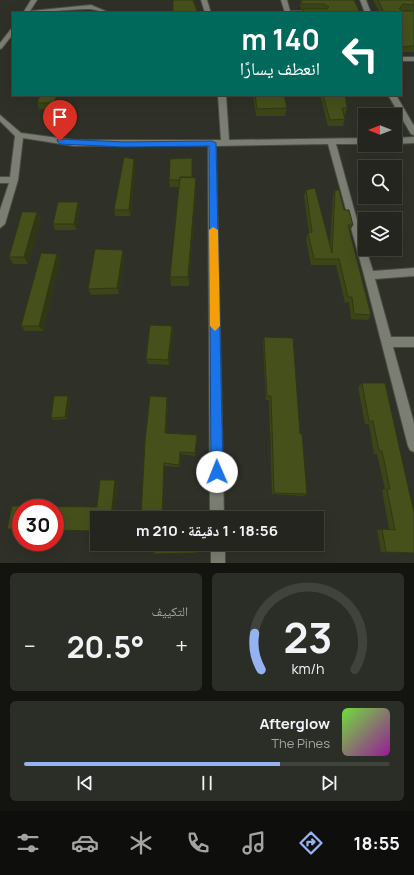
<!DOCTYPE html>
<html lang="ar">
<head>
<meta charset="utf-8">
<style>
  :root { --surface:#23251e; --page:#2b2d27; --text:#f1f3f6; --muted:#a3a5a4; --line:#40423c; --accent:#95b2f1 }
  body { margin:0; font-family:Manrope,"Noto Naskh Arabic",sans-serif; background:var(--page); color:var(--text); direction:rtl; height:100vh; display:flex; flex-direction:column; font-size:15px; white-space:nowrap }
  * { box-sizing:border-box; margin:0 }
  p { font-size:13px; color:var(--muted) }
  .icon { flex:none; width:22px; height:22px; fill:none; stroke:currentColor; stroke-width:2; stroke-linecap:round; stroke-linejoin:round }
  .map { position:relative; height:563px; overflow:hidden; direction:ltr }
  .drawer { display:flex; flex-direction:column; gap:10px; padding:10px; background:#131410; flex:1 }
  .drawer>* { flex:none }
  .top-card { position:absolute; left:12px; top:12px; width:390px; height:84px; border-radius:0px; box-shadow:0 4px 16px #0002,0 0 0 1px var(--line); direction:rtl; background:#00695c; color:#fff; overflow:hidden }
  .needle { width:26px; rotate:270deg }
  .buttons { position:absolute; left:358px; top:108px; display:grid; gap:8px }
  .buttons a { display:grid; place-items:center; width:44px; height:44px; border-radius:0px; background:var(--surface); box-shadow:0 4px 16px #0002,0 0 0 1px var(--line); font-size:20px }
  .speed { position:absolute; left:12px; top:499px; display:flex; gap:8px; font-size:20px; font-weight:700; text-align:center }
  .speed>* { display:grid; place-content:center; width:52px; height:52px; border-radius:50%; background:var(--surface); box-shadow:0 4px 16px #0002,0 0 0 1px var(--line); line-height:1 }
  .speed .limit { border:6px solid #d22; background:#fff; color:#111 }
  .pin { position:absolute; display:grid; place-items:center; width:34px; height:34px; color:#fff; margin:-41px -17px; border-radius:50% 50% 50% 0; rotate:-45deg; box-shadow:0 0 4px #0007 }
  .pin .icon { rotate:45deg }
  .me { position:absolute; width:44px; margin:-22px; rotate:359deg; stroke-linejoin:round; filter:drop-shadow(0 0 3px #0008) }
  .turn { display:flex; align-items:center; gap:14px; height:84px; padding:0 16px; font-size:18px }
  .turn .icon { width:52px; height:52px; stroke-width:2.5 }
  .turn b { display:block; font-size:28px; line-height:34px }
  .big { font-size:30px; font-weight:700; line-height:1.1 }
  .drawer .widget { flex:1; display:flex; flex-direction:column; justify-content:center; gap:6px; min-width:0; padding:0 14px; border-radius:6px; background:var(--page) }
  .drawer .dial { align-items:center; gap:0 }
  .dial svg { height:104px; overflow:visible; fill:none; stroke:var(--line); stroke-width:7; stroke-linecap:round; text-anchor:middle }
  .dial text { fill:var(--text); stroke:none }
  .song { display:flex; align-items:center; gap:12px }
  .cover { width:48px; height:48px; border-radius:6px; background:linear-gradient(135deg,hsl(100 70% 55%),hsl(300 70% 35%)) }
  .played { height:4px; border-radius:2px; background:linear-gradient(90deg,var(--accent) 70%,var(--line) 70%) }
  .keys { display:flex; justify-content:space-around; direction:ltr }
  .heat { display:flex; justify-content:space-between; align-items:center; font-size:22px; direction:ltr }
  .drawer .tiles { flex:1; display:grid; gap:10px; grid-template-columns:1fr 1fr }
  .widget:last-child { grid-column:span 2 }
  .trip { position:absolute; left:90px; top:511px; width:234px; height:40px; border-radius:0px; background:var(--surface); box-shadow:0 4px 16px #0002,0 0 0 1px var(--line); font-weight:700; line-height:40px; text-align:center; direction:rtl }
  .tab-bar { display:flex; height:64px; justify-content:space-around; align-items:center; background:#0e0f0c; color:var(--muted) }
  .tab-bar .icon { width:28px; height:28px }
  .tab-bar .on { color:var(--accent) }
  .tab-bar b { font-size:18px; color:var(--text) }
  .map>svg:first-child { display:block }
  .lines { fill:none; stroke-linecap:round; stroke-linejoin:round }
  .minor-casing { stroke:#4b4d44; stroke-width:2 }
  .minor { fill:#7b7e73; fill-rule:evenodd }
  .wall { fill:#3b4517 }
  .shaded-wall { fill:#303813 }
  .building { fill:#45501b; stroke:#303813 }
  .route { fill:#1a73e8; stroke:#114b97 }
  .slow { fill:#f59e0b }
</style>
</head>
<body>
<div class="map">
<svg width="414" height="563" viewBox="0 0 414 563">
  <rect width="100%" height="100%" fill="#2f3128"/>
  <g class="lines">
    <defs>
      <path id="minor" d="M31 0H37L30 11 91 5 110 13C102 13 96 9 89 9 67 9 45 13 23 13Z
        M201 0H207L211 13H205Z
        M281 0H287L290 11H323L326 13H285Z
        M360 0H366L371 13H365Z
        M13 28V34L2 48 0 49V43L11 29Z
        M401 57H414V61H401Z
        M218 95H226L229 140 365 138V144H336L365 249H366L373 271 414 268V276L375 279 391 337H414V347H393L414 423V452L410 450 408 446 364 275 328 144 216 146 224 518H210L208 146H74L23 138 18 180 5 224 0 228V210L9 183H0V177H10L15 136 0 121V115L21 133 74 140H221Z
        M388 95H396L414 126V135L411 134Z
        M414 137V143L395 144V138Z
        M211 544H225V563H211Z"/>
    </defs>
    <!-- minor casing -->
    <use href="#minor" class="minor-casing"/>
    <!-- minor -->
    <use href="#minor" class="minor"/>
  </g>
  <!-- wall -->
  <path class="wall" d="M301 0H354L360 13H302V10H301L300 4Z
    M373 0H414V11L401 10 403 11H414V52H401V13H380Z
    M62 95 56 109H39L37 103Z
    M253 95H284L287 108 285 116H256Z
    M320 95H345L347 108 345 115H343L345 119 343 126H328Z
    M135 165 131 216H115L114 210Z
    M193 177 196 188 189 286H171L170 277 179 187H170L169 180Z
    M306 190 330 246 333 196 335 190 344 210 353 225 350 231H349L371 315 368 320 351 319 349 302 345 303 336 265H311L306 239 308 233 309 232 304 196Z
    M80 208 76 230H55L53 224Z
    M37 212 41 219 28 264H13L9 257Z
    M57 254 60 260 43 331H25L21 326Z
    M124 257 119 294 91 295 88 289Z
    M172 326 173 331 169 365 148 364 146 359Z
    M264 337 300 434 307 494 304 496 272 494 269 400H266L263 343Z
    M362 383 414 553 381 552 377 530 389 529 382 490 385 489 377 454H374L369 424H365L358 387Z
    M167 397 168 401 166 433 197 435 195 456 181 454 180 467 165 466 141 518Z
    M70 398 67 419 53 420 51 418Z
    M100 480H115L118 482 114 518H97V531L55 530V508H21V529H7L12 506 97 507Z"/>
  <!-- shaded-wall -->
  <path class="shaded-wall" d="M57 95H62L56 109 54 103Z
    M134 159 135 165 131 216 129 210Z
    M196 178V188L189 286 188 277Z
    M78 202 80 208 76 230 74 224Z
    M37 212 41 219 28 264 24 257Z
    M123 250 124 257 119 294 117 288Z
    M57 254 60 260 43 331 39 326Z
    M172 326 173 331 169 365 168 360Z
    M68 396 70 398 67 419 65 417Z
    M167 397 168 401 166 436 165 433Z
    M180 452 181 454 180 467 179 465Z
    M164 463 165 466 163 518H162Z
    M115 480 118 482 114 518H111Z"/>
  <!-- building -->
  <path class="building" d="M173 0H193L198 13H173Z
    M301 0H354L360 13H303V9H327L329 7 324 4H302Z
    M378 0H414V5L403 4 399 9 403 11H414V46L402 47 401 45V13H384Z
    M40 95H57L54 103H37Z
    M255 95H284L287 108 257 109Z
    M323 95H345L347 108H342L345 119 330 120Z
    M124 157 134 159 129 210H114Z
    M192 158V177H180V180H169L170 159Z
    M180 177 196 178 188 277H170Z
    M315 188 332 253 335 190H339L344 210H349L353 225H348L371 315 354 314 352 297H348L339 259H314L308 233 312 232 306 190Z
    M58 202H78L74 224H53Z
    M22 212H37L24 257H9Z
    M95 249 123 250 117 288 88 289Z
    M41 253 57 254 39 326H21Z
    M150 325 172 326 168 360 146 359Z
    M264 337 293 338 300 434H302L307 494 274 493 271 396H267Z
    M362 383H385L414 513V553L386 552 382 529 395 530 387 489H390L382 451H379L373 421H369Z
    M54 396H68L65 417 51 418Z
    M150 396 167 397 165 433 197 435 195 453 180 452 179 465 164 463 162 518H141L145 441Z
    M100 480H115L111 518H97V531L55 530V508H21V529H7L12 506 97 507Z
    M155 544H196V553L154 554Z"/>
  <!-- route -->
  <path class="route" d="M58 139 124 142 212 141 216 143 223 472 221 476 217 478 213 476 211 472 209 146 124 147 60 144 57 141Z"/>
  <!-- slow -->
  <path class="slow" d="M213 227 218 230 220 326 215 331 210 326 209 230Z"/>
</svg>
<div class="buttons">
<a><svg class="needle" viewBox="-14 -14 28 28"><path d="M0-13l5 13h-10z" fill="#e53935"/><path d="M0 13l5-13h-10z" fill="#a3a5a4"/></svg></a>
<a><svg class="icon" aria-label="search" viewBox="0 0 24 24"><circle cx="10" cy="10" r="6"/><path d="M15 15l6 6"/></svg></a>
<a><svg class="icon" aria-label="layers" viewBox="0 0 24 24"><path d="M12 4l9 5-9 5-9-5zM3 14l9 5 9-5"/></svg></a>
</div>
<div class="speed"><div class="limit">30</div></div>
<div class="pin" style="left:60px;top:141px;background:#d93025"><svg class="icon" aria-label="arrive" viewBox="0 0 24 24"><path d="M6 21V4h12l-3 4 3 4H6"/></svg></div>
<svg class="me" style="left:217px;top:472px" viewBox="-20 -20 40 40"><circle r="19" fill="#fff"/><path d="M0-13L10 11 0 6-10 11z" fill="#1a73e8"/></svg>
<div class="trip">18:56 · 1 دقيقة · 210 m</div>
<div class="top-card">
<div class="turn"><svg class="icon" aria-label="left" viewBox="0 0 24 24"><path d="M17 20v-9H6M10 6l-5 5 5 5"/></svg><div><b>140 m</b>انعطف يسارًا</div></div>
</div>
</div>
<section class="drawer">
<div class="tiles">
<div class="widget dial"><svg viewBox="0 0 100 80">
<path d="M14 69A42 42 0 1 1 86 69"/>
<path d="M14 69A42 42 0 0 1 9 41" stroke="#95b2f1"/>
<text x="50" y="56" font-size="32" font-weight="700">23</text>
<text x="50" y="72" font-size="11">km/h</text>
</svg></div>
<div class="widget"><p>التكييف</p>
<div class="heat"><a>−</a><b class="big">20.5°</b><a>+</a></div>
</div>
<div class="widget">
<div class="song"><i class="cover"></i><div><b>Afterglow</b><p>The Pines</p></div></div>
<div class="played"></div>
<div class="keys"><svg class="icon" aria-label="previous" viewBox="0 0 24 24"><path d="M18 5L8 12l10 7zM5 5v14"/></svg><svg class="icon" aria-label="pause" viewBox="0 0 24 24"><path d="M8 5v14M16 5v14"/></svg><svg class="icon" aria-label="next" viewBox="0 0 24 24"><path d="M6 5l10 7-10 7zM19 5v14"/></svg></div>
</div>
</div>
</section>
<nav class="tab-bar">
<b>18:55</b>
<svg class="icon on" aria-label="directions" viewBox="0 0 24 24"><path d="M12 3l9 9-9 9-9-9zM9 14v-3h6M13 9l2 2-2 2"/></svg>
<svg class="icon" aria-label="music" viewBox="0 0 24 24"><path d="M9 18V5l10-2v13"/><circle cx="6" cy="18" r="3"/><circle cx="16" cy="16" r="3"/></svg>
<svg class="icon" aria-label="phone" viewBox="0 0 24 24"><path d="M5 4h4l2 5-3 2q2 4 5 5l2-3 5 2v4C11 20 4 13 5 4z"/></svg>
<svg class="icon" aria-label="climate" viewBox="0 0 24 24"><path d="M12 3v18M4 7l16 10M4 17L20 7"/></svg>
<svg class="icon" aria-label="car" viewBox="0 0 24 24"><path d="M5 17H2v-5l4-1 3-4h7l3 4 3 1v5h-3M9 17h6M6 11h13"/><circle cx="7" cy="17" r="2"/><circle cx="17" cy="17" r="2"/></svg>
<svg class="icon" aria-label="filters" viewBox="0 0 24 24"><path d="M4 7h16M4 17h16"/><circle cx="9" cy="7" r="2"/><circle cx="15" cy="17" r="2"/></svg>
</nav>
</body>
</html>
